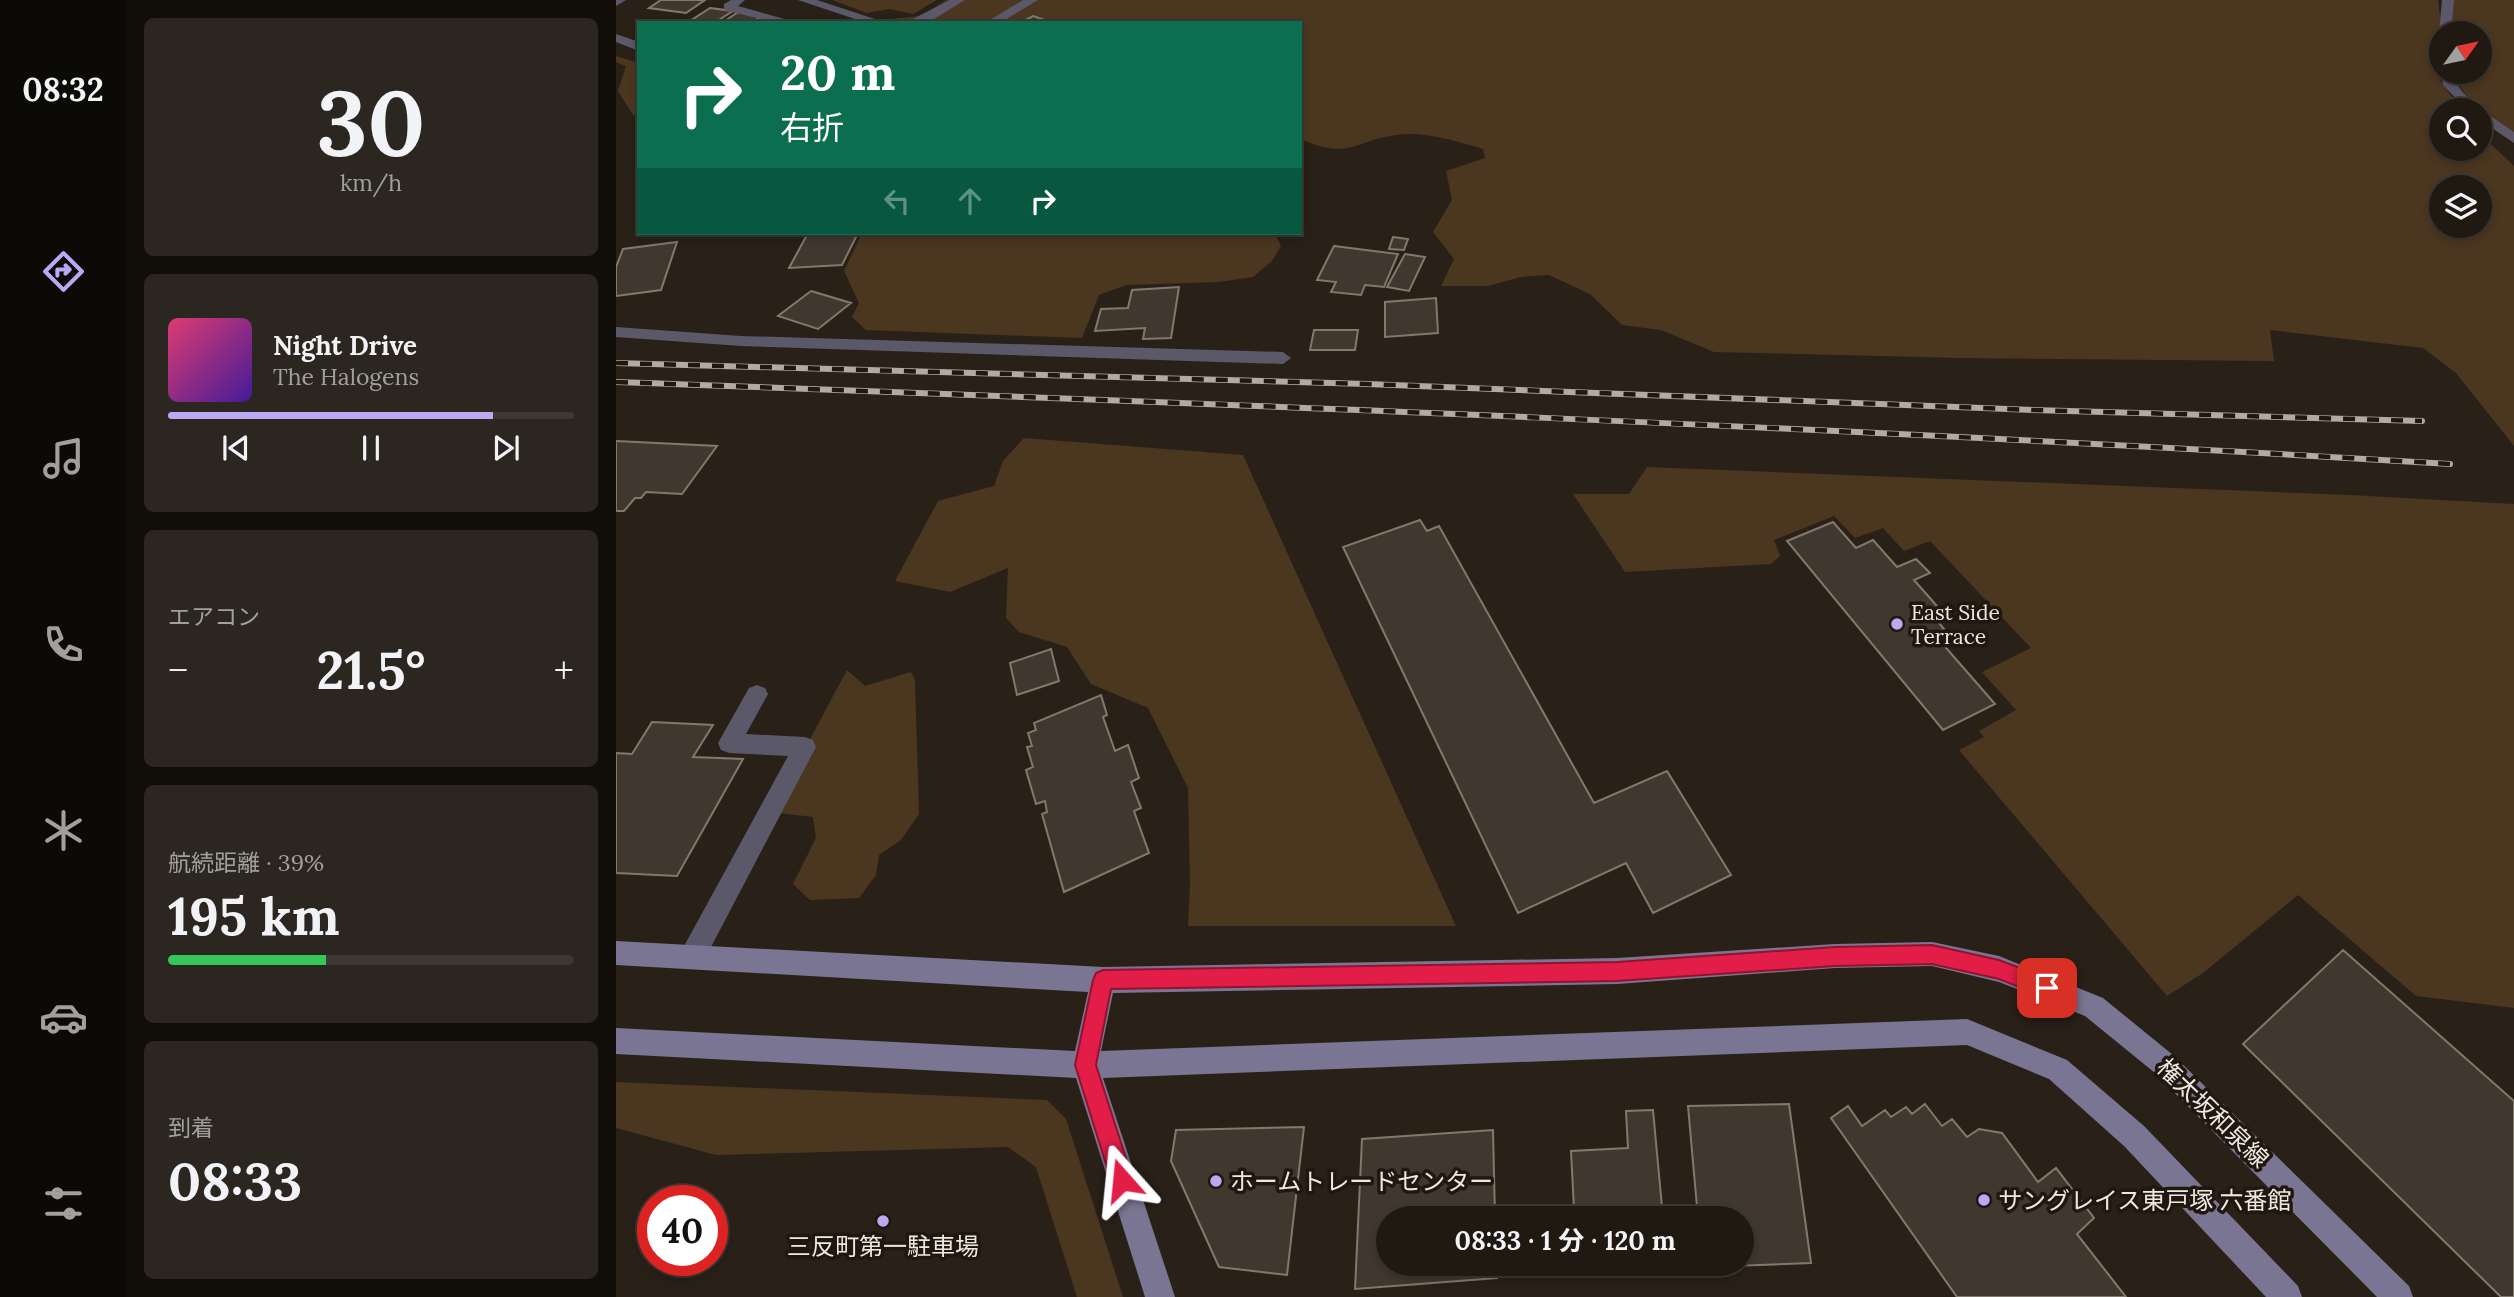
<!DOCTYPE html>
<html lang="ja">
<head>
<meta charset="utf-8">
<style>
  :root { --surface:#1f1912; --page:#2c2620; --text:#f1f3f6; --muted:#a1a09f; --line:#3c3832; --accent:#baaaf6 }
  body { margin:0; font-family:Lora,"Noto Sans JP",serif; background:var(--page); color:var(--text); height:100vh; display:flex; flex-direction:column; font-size:26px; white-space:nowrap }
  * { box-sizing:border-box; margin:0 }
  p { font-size:23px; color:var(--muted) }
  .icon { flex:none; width:38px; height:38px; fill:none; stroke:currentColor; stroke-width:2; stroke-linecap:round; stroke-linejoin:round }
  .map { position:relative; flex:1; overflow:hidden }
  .side { display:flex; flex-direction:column; gap:18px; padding:18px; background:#110e0a; width:490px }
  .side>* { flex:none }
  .banner { position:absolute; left:21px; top:21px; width:665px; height:214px; border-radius:0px; box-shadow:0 4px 10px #0003,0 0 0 2px var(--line); background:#0b6e4f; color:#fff; overflow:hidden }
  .needle { width:46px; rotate:57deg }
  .tools { position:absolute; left:1813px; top:21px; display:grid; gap:14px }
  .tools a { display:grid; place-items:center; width:63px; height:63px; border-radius:50%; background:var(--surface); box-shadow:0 4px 10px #0003,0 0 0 2px var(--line); font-size:35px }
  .speed { position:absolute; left:21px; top:1185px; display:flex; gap:14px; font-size:35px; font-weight:700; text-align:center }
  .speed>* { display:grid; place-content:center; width:91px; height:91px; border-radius:50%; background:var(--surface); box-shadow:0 4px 10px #0003,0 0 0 2px var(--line); line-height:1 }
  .speed .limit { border:10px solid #d22; background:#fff; color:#111 }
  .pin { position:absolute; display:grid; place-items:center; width:60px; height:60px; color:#fff; margin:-30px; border-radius:14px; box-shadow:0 4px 10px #0006 }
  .me { position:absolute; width:77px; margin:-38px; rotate:342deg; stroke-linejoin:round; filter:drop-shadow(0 0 5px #0008) }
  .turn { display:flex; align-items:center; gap:24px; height:147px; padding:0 28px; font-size:32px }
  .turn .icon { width:91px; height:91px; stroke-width:2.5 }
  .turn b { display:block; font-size:49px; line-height:60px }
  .lanes { display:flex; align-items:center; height:66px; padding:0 28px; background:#0003; justify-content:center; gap:35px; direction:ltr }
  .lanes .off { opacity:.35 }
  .big { font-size:52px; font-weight:700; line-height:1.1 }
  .side .card { flex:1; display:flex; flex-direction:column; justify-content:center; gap:10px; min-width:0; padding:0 24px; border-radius:10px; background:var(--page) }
  .side .dial { align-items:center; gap:0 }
  .dial b { font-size:91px; line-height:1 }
  .song { display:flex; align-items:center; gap:21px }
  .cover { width:84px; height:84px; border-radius:10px; background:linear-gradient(135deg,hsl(340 70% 55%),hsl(260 70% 35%)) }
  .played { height:7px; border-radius:4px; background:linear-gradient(90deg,var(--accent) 80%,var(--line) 80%) }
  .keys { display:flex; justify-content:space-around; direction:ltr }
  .heat { display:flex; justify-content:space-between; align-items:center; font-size:38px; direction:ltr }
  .charge { height:10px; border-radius:5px; background:linear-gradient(90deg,#34c759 39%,var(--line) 0) }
  .trip { position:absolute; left:760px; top:1206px; width:378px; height:70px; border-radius:35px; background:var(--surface); box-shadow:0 4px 10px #0003,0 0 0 2px var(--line); font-weight:700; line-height:70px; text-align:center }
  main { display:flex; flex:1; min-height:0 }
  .tabs { display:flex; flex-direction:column; width:126px; justify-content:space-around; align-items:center; background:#0c0a07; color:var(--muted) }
  .tabs .icon { width:49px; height:49px }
  .tabs .selected { color:var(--accent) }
  .tabs b { font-size:32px; color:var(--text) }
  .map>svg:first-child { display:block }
  .green { fill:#4b3620; fill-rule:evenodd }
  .building { fill:#40372e; stroke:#82786d; stroke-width:2 }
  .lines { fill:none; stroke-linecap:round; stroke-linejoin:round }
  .lane { fill:#5b586a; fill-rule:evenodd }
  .street { fill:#5b586a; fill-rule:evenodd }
  .secondary { fill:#7a7592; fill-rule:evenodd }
  .rail-casing { stroke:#b1aba5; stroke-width:6 }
  .rail { stroke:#20180f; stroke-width:4.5; stroke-dasharray:12; stroke-linecap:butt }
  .route { fill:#e11d48; stroke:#92132f; stroke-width:2 }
  .poi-dot { fill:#baaaf6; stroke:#20180f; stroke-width:2.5 }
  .labels { text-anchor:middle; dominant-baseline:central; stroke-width:7; stroke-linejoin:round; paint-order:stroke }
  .poi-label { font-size:21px; fill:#ede8e2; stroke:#20180f; text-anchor:start }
  .near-street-label { font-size:24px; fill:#ede8e2; stroke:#20180f }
  .near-poi-label { font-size:24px; fill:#ede8e2; stroke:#20180f; text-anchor:start }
</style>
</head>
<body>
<main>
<nav class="tabs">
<b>08:32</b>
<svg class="icon selected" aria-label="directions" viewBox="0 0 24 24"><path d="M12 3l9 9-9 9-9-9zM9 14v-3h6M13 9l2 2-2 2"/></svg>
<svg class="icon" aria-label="music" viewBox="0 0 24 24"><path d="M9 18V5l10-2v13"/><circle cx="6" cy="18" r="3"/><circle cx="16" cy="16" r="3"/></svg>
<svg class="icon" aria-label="phone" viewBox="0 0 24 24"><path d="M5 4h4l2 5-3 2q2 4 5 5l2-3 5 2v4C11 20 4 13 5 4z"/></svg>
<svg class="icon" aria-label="climate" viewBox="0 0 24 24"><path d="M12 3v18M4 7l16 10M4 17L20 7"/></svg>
<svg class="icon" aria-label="car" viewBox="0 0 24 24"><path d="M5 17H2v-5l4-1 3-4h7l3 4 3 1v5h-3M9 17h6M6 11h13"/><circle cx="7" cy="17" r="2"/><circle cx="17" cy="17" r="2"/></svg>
<svg class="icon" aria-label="filters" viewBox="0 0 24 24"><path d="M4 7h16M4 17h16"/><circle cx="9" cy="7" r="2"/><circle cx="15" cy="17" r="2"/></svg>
</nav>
<section class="side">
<div class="card dial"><b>30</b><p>km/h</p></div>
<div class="card">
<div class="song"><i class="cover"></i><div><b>Night Drive</b><p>The Halogens</p></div></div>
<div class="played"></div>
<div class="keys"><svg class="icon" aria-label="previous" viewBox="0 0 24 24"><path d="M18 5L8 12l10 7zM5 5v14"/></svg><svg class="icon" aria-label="pause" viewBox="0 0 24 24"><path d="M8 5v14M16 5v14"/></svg><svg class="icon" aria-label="next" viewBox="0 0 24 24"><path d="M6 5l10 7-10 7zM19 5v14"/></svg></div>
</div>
<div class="card"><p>エアコン</p>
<div class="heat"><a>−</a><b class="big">21.5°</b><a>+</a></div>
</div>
<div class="card"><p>航続距離 · 39%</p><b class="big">195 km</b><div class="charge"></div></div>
<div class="card"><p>到着</p><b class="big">08:33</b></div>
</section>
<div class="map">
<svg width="1898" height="1297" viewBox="0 0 1898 1297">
  <rect width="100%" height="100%" fill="#292118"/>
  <!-- green -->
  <path class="green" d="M216 0H321L297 14 273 9 251 13Z
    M330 0H1822L1826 32 1818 64 1825 82 1846 110H1825V149H1864V134L1898 166V446L1840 373 1807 348 1654 330 1658 361 1344 358 1098 352 1045 330 1006 325 974 294 933 275 905 277 871 286H825L838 259 817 232 836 200 830 171 869 158 867 149C839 141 809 131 780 135 734 142 735 160 684 139V23H231L305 16ZM1825 187H1864V226H1825Z
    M1836 0H1898V134C1874 117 1846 101 1838 72H1864V33H1835Z
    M0 56 23 63V116L17 115 2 91 10 66 0 62Z
    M246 233H659L665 246 656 261 637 277 603 282 510 285 483 295 466 338 250 330 236 317 243 303 228 271Z
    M408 438 627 455 840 926H572L574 884 572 788 532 708 475 684 451 647 403 632 390 618 392 568 334 592 279 581 322 501 378 486 387 461Z
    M1031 467 1734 495 1898 504V1008L1800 996 1682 895 1587 973 1551 996 1343 750 1368 737 1363 731 1400 710 1366 672 1415 648 1314 541 1288 551 1267 528 1239 538 1218 516 1158 540 1164 556 1155 564 1009 572 957 494H1013Z
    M231 670 249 686 295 672 299 680 303 814 285 840 263 855 260 875 243 898 194 900 177 884 200 838 197 817 155 812Z
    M0 1082 431 1100 450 1119 507 1297H461L420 1167 392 1147 100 1155 0 1128Z"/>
  <!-- building -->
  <path class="building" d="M45 0H89L70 13 33 8Z
    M94 8 117 11 98 23H71Z
    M122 12 146 16 137 22 143 23H106Z
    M417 16 437 23H404Z
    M192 233H242L226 265 173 268Z
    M777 237 792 239 788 250 773 249Z
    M61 242 45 290 0 296V267L7 249Z
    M718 246 782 254 768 287 749 285 745 295 715 292 720 282 701 280Z
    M789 254 809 257 793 291 771 287Z
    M563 287 555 338 527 339 529 328 479 331 485 309 512 308 516 290Z
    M195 291 235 303 202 329 162 316Z
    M820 298 822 333 769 337V302Z
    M698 330H742L739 350H694Z
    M0 441 101 446 66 494 30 492 25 498H19L8 511H0Z
    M804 520 811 531 823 526 978 803 1051 771 1115 875 1037 913 1010 863 902 913 727 547Z
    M1217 522 1240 548 1257 540 1281 567 1300 559 1314 573 1298 580 1328 614 1319 618 1328 629 1318 634 1379 704 1327 730 1171 541Z
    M435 649 443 681 401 695 394 663Z
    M485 695 491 715 487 717 499 751 512 745 523 778 515 782 525 808 518 811 533 853 448 892 426 814 431 812 429 801 420 804 410 770 417 767 411 747 416 746 412 733 420 730 418 723Z
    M36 722 97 725 77 757 127 759 61 876 0 873V753L16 754Z
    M1727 950 1898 1101V1297H1885L1627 1044Z
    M1173 1104 1195 1263 1087 1267 1086 1264H1125V1218H1082L1072 1106Z
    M1309 1104 1326 1126 1336 1119 1351 1137 1363 1129 1386 1133 1422 1182 1440 1168 1478 1218 1461 1234 1510 1297H1341L1215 1118 1232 1106 1246 1126 1269 1110 1275 1117 1290 1107 1296 1114Z
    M1037 1110 1047 1218H993L992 1207 958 1209 955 1151 1012 1148 1010 1111Z
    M688 1127 671 1275 603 1267 555 1161 560 1130Z
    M877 1130 879 1218H772V1264H880L881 1278 739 1289 746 1139Z"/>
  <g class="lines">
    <!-- lane -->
    <path class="lane" d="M115 0H129L122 6 183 23H161L108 10V4Z
      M182 0H201L271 23H251Z
      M334 0H349L313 22 289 23Z
      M407 0H422L384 23H369Z
      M141 685 149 688 152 694 130 734 189 737 197 740 200 747 85 966 76 969 67 966 63 957 67 948 172 756 113 753 105 750 102 743 133 688Z"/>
    <!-- street -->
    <path class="street" d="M0 0H10L0 6Z
      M1826 0H1838L1835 33H1825V36L1823 33Z
      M0 34 23 42V51L0 42Z
      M1825 69V72H1836C1843 99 1877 117 1898 132V143L1864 120V110H1851L1827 85 1824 72Z
      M0 327 125 336 667 352 675 358 667 364 125 346 0 337Z"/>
    <!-- secondary -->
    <path class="secondary" d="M0 941 487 967 1001 958 1219 944 1316 942 1383 956 1487 998 1557 1055 1793 1286 1797 1297H1761L1539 1073 1469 1016 1383 982 1316 966 1219 968 1001 984 497 993 485 1051 1351 1019 1451 1060 1528 1126 1682 1286 1686 1297H1650L1508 1146 1433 1079 1351 1045 487 1078 559 1297H529L460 1078 0 1054V1028L459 1051 472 992 0 965Z"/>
    <defs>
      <path id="rail" d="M0 363 751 384 1417 410 1806 421
        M0 382C612 404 1223 427 1834 464"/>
    </defs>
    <!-- rail casing -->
    <use href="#rail" class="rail-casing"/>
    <!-- rail -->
    <use href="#rail" class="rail"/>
  </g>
  <!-- route -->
  <path class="route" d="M1316 945 1383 960 1438 981 1441 988 1438 995 1431 998 1383 979 1316 964 1219 966 1001 981 495 989 480 1065 517 1180 514 1188 506 1191 498 1188 495 1180 459 1065 477 980 480 973 487 970 1001 962 1219 947Z"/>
  <!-- markers -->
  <g class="poi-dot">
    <circle cx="1281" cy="624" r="7"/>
    <circle cx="600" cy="1181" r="7"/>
    <circle cx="1368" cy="1200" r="7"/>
    <circle cx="267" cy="1221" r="7"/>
  </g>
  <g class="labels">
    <!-- poi labels -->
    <g class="poi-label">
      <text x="1295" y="612">East Side<tspan x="1295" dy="24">Terrace</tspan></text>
    </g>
    <!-- near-street labels -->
    <g class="near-street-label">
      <text transform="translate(1597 1113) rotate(44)">権太坂和泉線</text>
    </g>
    <!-- near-poi labels -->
    <g class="near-poi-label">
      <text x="614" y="1181">ホームトレードセンター</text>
      <text x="1382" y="1200">サングレイス東戸塚 六番館</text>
      <text x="267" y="1246" text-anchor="middle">三反町第一駐車場</text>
    </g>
  </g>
</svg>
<div class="tools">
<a><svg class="needle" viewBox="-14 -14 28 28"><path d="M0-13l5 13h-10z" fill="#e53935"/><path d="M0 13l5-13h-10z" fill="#a1a09f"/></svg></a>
<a><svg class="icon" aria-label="search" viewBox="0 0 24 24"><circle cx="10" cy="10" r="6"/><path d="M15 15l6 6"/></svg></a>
<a><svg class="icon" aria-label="layers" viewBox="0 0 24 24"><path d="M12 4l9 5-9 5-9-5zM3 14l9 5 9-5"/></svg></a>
</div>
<div class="speed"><div class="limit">40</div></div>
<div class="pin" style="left:1431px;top:988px;background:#d93025"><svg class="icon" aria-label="arrive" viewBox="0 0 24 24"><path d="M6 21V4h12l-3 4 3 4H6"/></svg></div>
<svg class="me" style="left:506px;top:1180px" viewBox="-20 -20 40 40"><path d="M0-17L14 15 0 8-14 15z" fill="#e11d48" stroke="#fff" stroke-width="4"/></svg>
<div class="trip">08:33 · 1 分 · 120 m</div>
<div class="banner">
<div class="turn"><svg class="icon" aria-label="right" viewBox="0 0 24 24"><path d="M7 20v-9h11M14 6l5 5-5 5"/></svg><div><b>20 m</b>右折</div></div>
<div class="lanes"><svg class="icon off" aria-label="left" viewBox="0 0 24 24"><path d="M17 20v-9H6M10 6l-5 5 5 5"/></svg><svg class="icon off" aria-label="ahead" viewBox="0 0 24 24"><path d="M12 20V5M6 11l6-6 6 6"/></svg><svg class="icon" aria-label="right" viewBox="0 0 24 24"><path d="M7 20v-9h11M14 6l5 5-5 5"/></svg></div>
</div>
</div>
</main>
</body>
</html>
